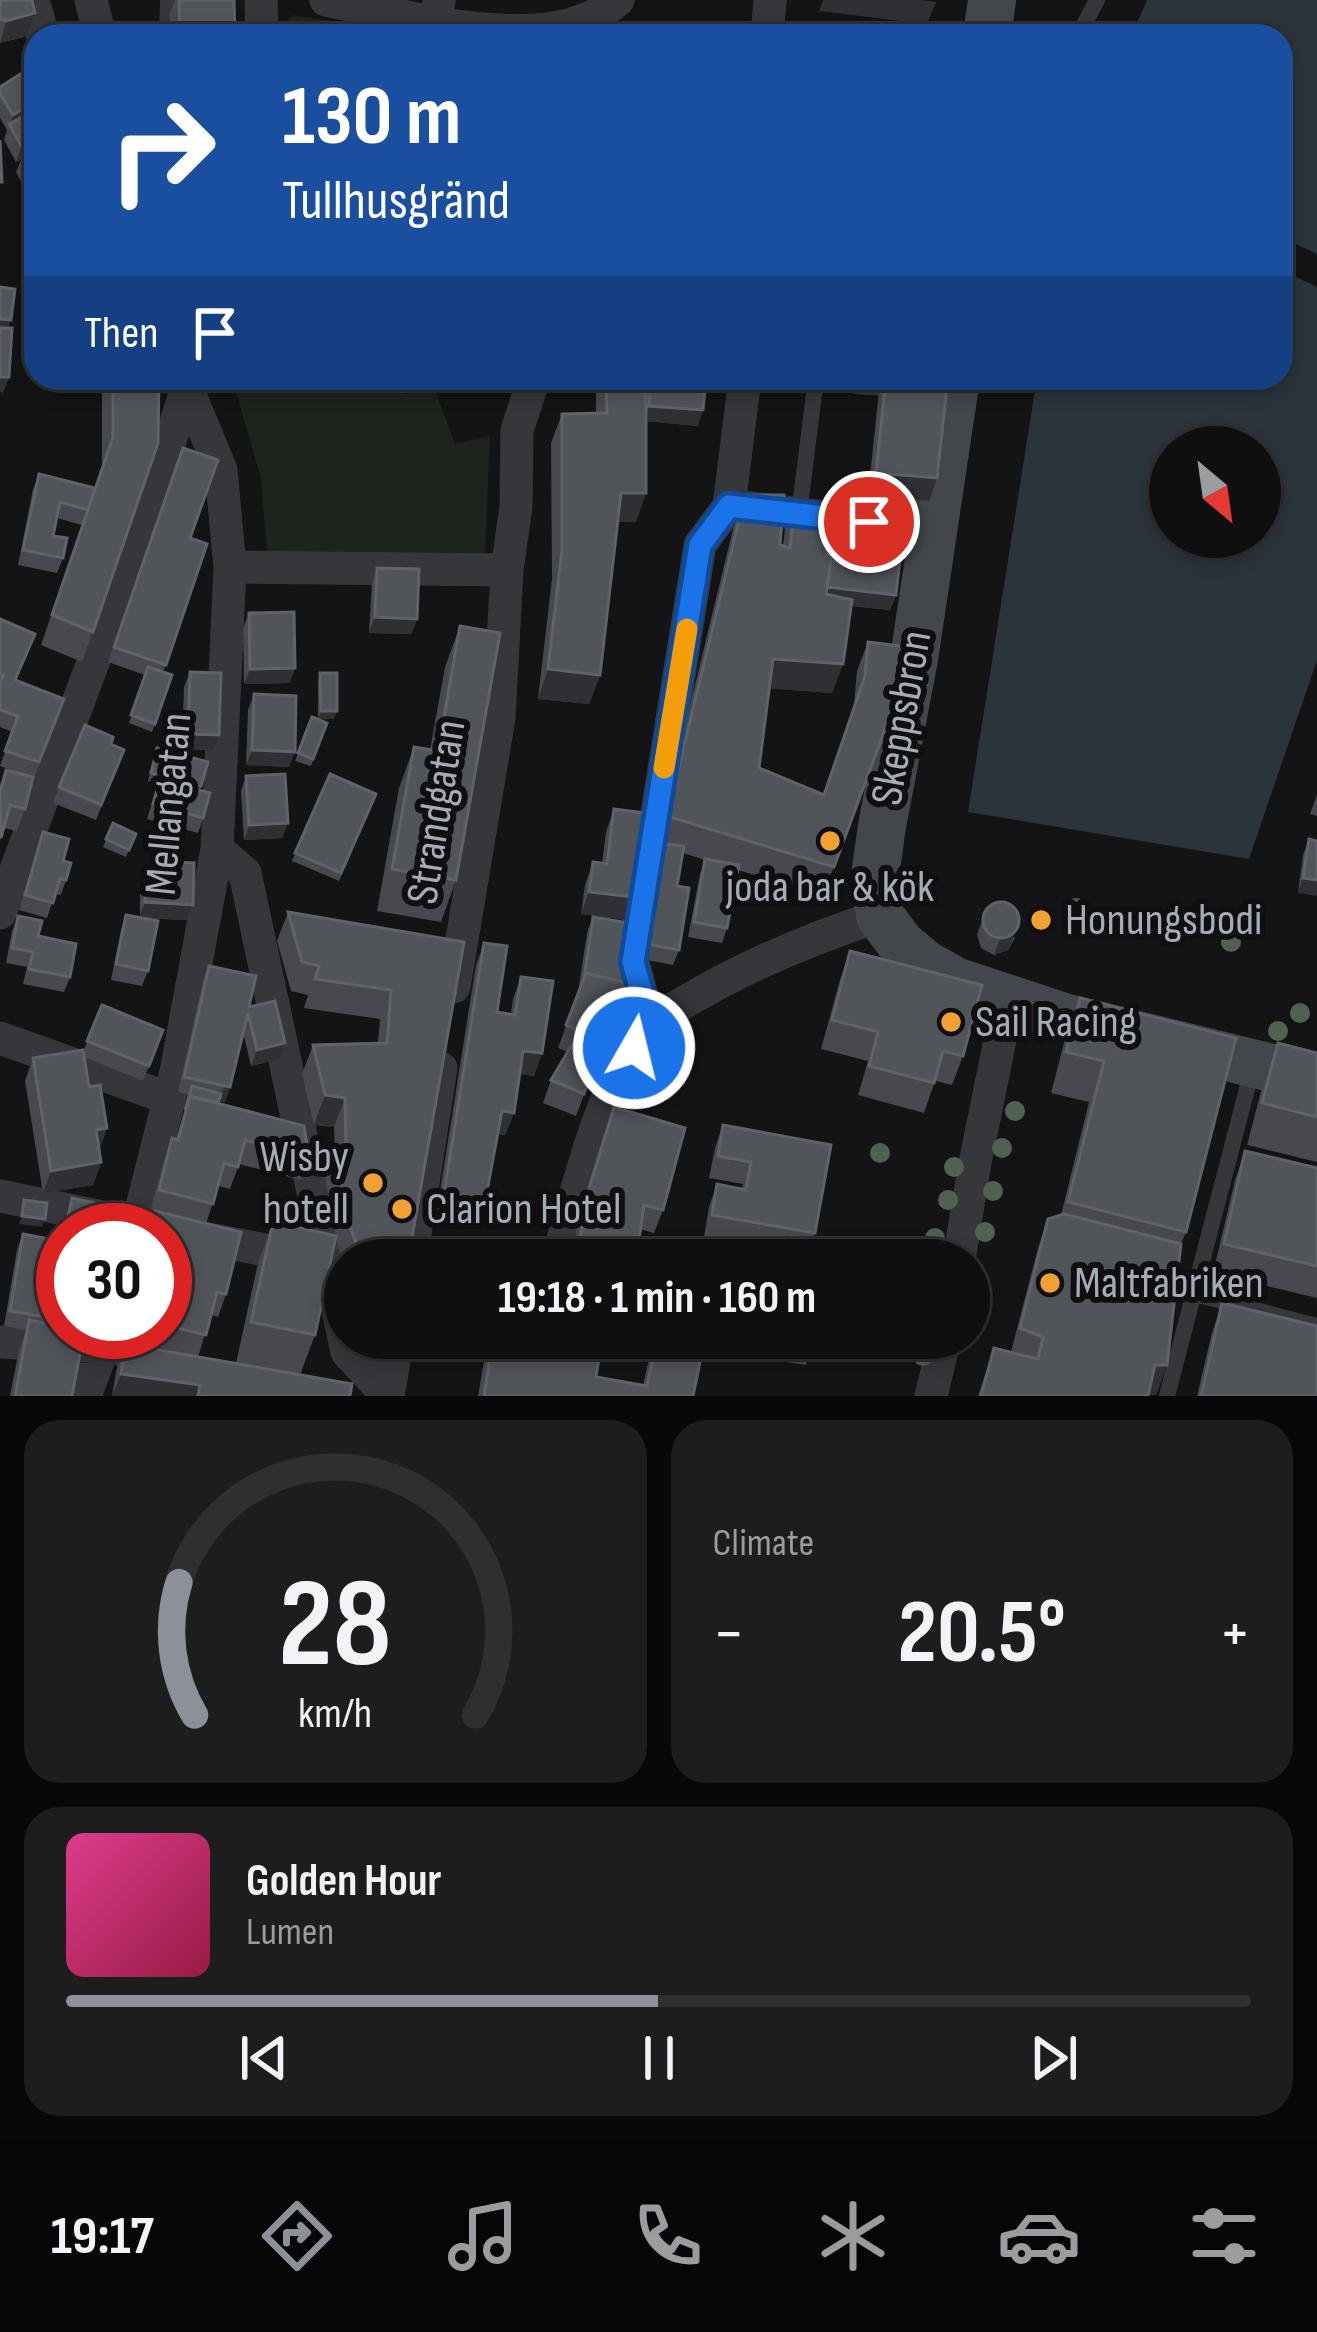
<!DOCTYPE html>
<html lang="en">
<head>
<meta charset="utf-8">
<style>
  :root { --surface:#0f0f10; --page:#1d1d1e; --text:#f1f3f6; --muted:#9b9c9f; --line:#2f2f30; --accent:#8c9099 }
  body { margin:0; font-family:"Sofia Sans Condensed",sans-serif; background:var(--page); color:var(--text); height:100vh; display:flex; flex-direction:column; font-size:45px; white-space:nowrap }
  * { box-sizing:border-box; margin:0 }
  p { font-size:39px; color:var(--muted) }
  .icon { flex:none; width:66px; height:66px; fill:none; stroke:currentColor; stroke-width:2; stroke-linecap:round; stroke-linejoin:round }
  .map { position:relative; height:1396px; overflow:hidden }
  .side { display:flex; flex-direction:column; gap:24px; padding:24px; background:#080809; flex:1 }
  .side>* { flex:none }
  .top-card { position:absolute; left:24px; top:24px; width:1269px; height:366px; border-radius:36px; box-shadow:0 6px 18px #0003,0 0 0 3px var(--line); background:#1a4fa0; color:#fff; overflow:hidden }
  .needle { width:78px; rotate:151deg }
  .buttons { position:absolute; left:1149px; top:426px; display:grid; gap:24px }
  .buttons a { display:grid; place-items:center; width:132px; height:132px; border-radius:50%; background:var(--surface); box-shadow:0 6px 18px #0003,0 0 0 3px var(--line); font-size:60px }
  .speed { position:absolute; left:36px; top:1203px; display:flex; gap:24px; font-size:60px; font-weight:700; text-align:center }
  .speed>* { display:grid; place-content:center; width:156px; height:156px; border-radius:50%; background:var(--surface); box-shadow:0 6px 18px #0003,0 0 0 3px var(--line); line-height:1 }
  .speed .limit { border:18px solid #d22; background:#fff; color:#111 }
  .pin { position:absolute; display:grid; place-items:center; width:102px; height:102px; color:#fff; margin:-51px; border:6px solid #fff; border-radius:50%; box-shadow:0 3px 12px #0007 }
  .me { position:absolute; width:132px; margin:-66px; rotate:8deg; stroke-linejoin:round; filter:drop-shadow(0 0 9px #0008) }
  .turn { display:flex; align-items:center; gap:42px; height:252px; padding:0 60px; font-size:54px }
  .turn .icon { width:156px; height:156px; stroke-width:2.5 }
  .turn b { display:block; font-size:84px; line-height:102px }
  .then { display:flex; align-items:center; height:114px; padding:0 60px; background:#0003; gap:24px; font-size:45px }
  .big { font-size:90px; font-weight:700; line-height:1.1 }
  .side .card { flex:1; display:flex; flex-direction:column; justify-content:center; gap:18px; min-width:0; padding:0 42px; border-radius:36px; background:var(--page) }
  .side .dial { align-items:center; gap:0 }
  .dial svg { height:312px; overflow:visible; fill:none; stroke:var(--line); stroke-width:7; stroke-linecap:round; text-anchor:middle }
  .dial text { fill:var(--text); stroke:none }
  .song { display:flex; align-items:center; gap:36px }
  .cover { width:144px; height:144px; border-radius:18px; background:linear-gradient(135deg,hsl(330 70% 55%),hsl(340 70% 35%)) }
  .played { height:12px; border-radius:6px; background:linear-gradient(90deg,var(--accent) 50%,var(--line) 50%) }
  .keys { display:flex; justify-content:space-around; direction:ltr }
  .heat { display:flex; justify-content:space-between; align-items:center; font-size:66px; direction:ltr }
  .side .tiles { flex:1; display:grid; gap:24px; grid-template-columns:1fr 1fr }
  .card:last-child { grid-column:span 2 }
  .trip { position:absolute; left:324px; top:1239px; width:666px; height:120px; border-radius:60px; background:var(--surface); box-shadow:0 6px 18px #0003,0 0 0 3px var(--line); font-weight:700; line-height:120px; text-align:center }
  .tabs { display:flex; height:192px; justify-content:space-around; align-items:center; background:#060606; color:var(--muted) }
  .tabs .icon { width:84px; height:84px }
  .tabs .active { color:var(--accent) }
  .tabs b { font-size:54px; color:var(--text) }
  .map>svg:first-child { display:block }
  .green { fill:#1c241d }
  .water { fill:#2a343a; fill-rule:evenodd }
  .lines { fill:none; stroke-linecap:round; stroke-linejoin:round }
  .lane { stroke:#35373b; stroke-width:16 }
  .street { stroke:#35373b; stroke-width:33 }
  .secondary { stroke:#43464b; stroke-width:48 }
  .tree { fill:#4e624f }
  .wall { fill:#47494e }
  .shaded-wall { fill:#2e3033 }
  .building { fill:#515459; stroke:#5f6268; stroke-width:3 }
  .route-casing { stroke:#114b97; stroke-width:30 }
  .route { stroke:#1a73e8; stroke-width:21 }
  .slow { stroke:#f59e0b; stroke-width:21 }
  .poi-dot { fill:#f1a131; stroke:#0f0f11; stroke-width:4.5 }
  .labels { text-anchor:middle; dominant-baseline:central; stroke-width:12; stroke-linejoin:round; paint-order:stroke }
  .street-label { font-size:45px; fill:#a6acb6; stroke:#0f0f11 }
  .poi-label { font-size:45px; fill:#a6acb6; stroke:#0f0f11; text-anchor:start }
</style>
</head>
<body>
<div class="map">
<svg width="1317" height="1396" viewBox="0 0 1317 1396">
  <rect width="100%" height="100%" fill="#141416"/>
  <!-- green -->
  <path class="green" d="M292 15 411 33 413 36H282V27Z
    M232 378H376L380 389 406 394 434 388 455 444 490 436 485 554 267 553 261 478Z"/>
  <!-- water -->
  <path class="water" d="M1147 0H1317V254L1281 237V36H1131Z
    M1281 270 1317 287V660L1249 859 968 812 1036 384 1044 378H1281ZM1170 447H1260V537H1170Z"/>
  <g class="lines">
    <!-- lane -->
    <path class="lane" d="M167 36 168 0
      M1078 36 1097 0
      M799 514 816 378
      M1195 1294 1317 1326
      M1167 1396 1253 1066"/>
    <!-- street -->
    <path class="street" d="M33 0 43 36
      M91 0 100 36
      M261 0 262 36
      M326 0 436 23 438 36
      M439 0 436 23C493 32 571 41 618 0
      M767 36 770 0
      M860 378 924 381
      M742 507 934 530
      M230 567 507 570
      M217 849 245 873 347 1352 388 1396
      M0 913 141 533 190 378
      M454 987 499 718 507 570 516 507 517 430 534 378
      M649 1022 633 962 700 545 729 506 745 378
      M0 1038 168 1098
      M0 1196 112 1219
      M136 1230 176 1072 217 849 230 567 221 470 183 378
      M198 1237 306 1258
      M411 1260 441 1068
      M557 1260C579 1185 599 1090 647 1027 655 1016 673 1009 685 1002 747 965 812 938 880 916
      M959 1260 975 1163 1008 1001
      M0 1342 105 1347 165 1357
      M85 1396 109 1332
      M388 1396 398 1338
      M931 1396 945 1338"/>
    <!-- secondary -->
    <path class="secondary" d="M987 36 992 0
      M956 378 914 659 882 826 875 876 880 916 901 944 925 964 955 981 1064 1017 1317 1079"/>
  </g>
  <!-- trees -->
  <g class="tree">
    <circle cx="1076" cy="908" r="10"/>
    <circle cx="1231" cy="942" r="10"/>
    <circle cx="1300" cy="1013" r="10"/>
    <circle cx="1278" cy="1031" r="10"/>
    <circle cx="1015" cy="1111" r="10"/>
    <circle cx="1002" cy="1148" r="10"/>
    <circle cx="880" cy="1153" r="10"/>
    <circle cx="954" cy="1167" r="10"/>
    <circle cx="993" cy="1191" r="10"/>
    <circle cx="948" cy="1200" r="10"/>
    <circle cx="985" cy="1232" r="10"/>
    <circle cx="935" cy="1238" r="10"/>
    <circle cx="923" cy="1356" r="10"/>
  </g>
  <!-- wall -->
  <path class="wall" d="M0 0 35 13 27 36 0 43Z
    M175 0H234L235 36H171L170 12Z
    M36 64V206L34 207 16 172 21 160 16 162 4 140 7 130 0 118V87Z
    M106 378H159L158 443 82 662 41 645 83 522 82 525 57 518 53 536 63 558 57 573 18 565 33 489 39 474 95 488 102 467V389Z
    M596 378H646V387L647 378H706L698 426 646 421V493L636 522H618L600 675 589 704 538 699 552 579 551 443 562 414 596 413Z
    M884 378H948L929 501 868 495 879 391Z
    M183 448 190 538 207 544 163 672 172 675 152 732 129 723 145 675 108 662Z
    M745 495 780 545H783L785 530 795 501 826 555 831 560 849 562 852 543 857 528 896 595 890 610 851 606 843 664 832 693 769 688 759 768 824 795 854 705 857 671 868 642 901 686 823 896 738 870 727 928 722 943 688 937 700 874 705 860 683 853 677 886 679 950 673 965 642 959 659 859 663 847 656 845 734 525Z
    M377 568 417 619 411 634 369 633 372 583Z
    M249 613 290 683 244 684 243 628Z
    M0 619 16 680 64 699 34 778 0 766 12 732 0 727Z
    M460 626 456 880 441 922 377 911 399 788 414 747 430 750 445 667Z
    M190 672 213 750 182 749 184 687Z
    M320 673 334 719H318V681Z
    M254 694 289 767 246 765 248 710Z
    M312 717 327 723 311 766 295 761Z
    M111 744 124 750 96 820 53 803 59 787Z
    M157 748 208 762 200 790 203 818 198 833 147 819 158 783 148 781Z
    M6 770 25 809 17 831 4 828 0 842V786Z
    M330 774 376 794 339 881 292 861Z
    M246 776 288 823 282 838 244 840 241 791Z
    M1317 795V816L1310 814Z
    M614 809 643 898 635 921 581 914 585 885 593 862 602 863 606 832Z
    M113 823 136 834 126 857 103 847Z
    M43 832 63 861 66 880 61 895 55 894 47 918 19 910Z
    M1309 839 1317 841 1298 893 1303 855Z
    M169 862 193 905 187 920 143 918 148 971 142 986 111 980 121 930 126 915 140 917V890L146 875 164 876Z
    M288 912 464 942 408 1260H345V1272L336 1237 315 1335 300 1375 350 1396H112L117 1367 125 1344 193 1356 121 1339 123 1332H165V1230H148L154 1213 150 1212 164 1161 172 1138 176 1139 189 1095 178 1092 203 981 209 966 285 1043 280 1059 251 1066 243 1032 225 1102H219L309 1158 301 1180 239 1164 230 1189 218 1186 206 1224 226 1294 218 1317 211 1315 198 1357 266 1369 236 1363 258 1263 273 1222 336 1235 325 1178 335 1150 334 1127 314 1125 302 1074 313 1045 378 1043 380 1019 304 1008 308 995 291 991 277 941Z
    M18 916 38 936 70 977 64 992 23 984 27 967 6 963 12 931Z
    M593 917 626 983 576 1116 543 1103 551 1080 568 1052 558 1048 578 993 587 933Z
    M983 919 1015 938 1008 950 994 955 981 948 977 934Z
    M484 943 497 1012 511 1014 513 999 521 977 542 1053 534 1076 519 1074 514 1113 505 1135 498 1134 485 1202 476 1224 436 1216 476 965Z
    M850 951 963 1056 952 1085 935 1081 924 1113 858 1095 868 1061 821 1049 840 980Z
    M1080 998 1186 1232 1181 1244 1167 1365 1156 1395 978 1396 994 1348 1011 1352 1038 1248 1048 1219 1061 1215 1089 1102 1051 1093 1065 1039Z
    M102 1005 163 1030 143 1081 84 1057 89 1087 107 1128 99 1150 101 1162 93 1185 43 1193 25 1081 33 1058 83 1052Z
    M1278 1043 1317 1053V1162L1247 1145 1263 1084Z
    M614 1107 663 1210 654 1233 640 1229 636 1260H572L578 1220Z
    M723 1125 815 1233 812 1240 839 1260H785L786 1252 704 1237 709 1207 717 1184 742 1189 743 1184 709 1178 715 1148Z
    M1245 1151 1317 1168V1298L1213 1273 1235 1180Z
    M72 1198 132 1230H63V1247L59 1246 67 1214Z
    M23 1234 46 1317 44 1323 72 1396H10L19 1350 26 1330 4 1326 17 1250Z
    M1222 1303 1317 1396H1197L1212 1333Z
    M488 1338H620L619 1341 602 1339 596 1377 643 1385 653 1341 641 1340 642 1338H722L718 1349 703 1347 693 1396H478Z
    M764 1338H813L806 1365 761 1358Z"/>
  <!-- shaded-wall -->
  <path class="shaded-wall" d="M823 0H920L936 2 927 24 819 11Z
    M35 13 27 36 0 43 6 21Z
    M36 101V112L10 125 13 115Z
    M36 139V151L16 162 22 147Z
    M0 319 11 320 5 336 0 335Z
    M0 377H9L3 393 0 392Z
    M396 378H422L393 386Z
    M649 406 703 410 698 426 643 421Z
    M876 473 937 478 929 501 868 495Z
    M621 493H646L636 522H610Z
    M825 586 896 595 890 610 819 602Z
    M375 617 417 619 411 634 369 633Z
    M773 659 843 664 832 693 763 688Z
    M295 668 290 683 244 684 250 669Z
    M548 669 600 675 589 704 538 699Z
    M321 711H337L334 719H318Z
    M188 734 219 735 213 750 182 749Z
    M252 750 295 752 289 767 246 765Z
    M288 823 282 838 244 840 249 825Z
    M1303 878 1317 880V896L1298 893Z
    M589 892 643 898 635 921 581 914Z
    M145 902 193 905 187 920 139 918Z
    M1020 922 1008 950 994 955 1000 939Z
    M285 1043 280 1059 251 1066 257 1050Z
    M523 1051 542 1053 534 1076 514 1073Z
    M224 1087H230L225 1102H218Z
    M325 1095 345 1098 334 1127 314 1125Z
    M502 1111 514 1113 505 1135 494 1134Z
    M107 1128 99 1151 96 1130Z
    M101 1162 93 1185 43 1193 51 1171Z
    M22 1216 45 1219 42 1227 19 1224Z
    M657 1338H722L718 1349 656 1342Z
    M1155 1365H1167L1156 1395H1145Z
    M121 1374 200 1385 196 1396H112Z"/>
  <!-- building -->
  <path class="building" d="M0 0H32L35 13 6 21 0 19Z
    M179 0H234L235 36H180Z
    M648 25 764 30V36H648Z
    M36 64V101L13 115 0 94V87Z
    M36 110V139L22 147 9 124Z
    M0 140 2 182H0Z
    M36 150V185L22 157Z
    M0 287 15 289 11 320 0 319Z
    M0 328H12L9 377H0Z
    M113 378H159L158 443 93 632 52 615 113 437Z
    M606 378H646V493H621L600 675 548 669 562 550V414L607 413Z
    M651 378H706L703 410 649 406Z
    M886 378H948L937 478 876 473Z
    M183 448 218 460 190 538 207 544 166 665 114 647Z
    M39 474 95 488 88 510 60 502 53 536 67 538 63 558 23 550Z
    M745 495H784L780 545 790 548 795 501 834 505 826 555H832L826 594 852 600 843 664 773 659 759 768 824 795 865 676 868 642 908 647 901 686 834 867 667 816Z
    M857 528 903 533 896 595 827 587 831 560 853 563Z
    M377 568 419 569 417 619 375 617Z
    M294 612 295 668 250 669 249 613Z
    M0 619 35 634 15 680 64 699 39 762 5 751 18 716 0 710V684L3 675 0 674Z
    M460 626 500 633 456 880 392 869 414 747 438 751Z
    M148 667 172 675 155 724 131 715Z
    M190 672 221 673 219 735 188 734Z
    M320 673H337V711H321Z
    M254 694 296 696 295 752 252 750Z
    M312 717 327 723 313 759 298 753Z
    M85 725 113 737 111 744 124 750 101 805 59 787Z
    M157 748 208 762 201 786 151 773Z
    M6 770 33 777 25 809 10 805 1 838 0 792Z
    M285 774 288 823 249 825 246 776Z
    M330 774 376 794 341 873 295 853Z
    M160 779 210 793 203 818 153 804Z
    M614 809 654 814 643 898 589 892 593 862 607 864Z
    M113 823 136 834 129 850 106 839Z
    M43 832 69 839 63 861 71 863 66 880 60 878 53 903 25 895Z
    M1309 839 1317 841V880L1303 878Z
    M665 844 684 846 677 886 689 888 679 950 647 944Z
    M705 859 739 865 727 928 694 922Z
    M169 862 194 863 193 905 145 902 146 875 169 876Z
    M983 920a18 18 0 1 1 36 0a18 18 0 1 1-36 0Z
    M288 912 464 942 408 1260H362L351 1229 335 1149 346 1148 345 1098 325 1095 313 1045 387 1043 391 990 315 979 319 966 302 962Z
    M126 915 158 921 148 971 116 964Z
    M18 916 42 921 38 936 76 944 70 977 29 969 33 952 12 948Z
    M593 917 634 924 624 982 586 973 584 979Z
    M484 943 507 946 497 1012 515 1015 521 977 553 981 542 1053 523 1051 514 1113 502 1111 485 1202 444 1193Z
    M850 951 982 985 963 1056 943 1051 934 1083 869 1066 878 1032 832 1020Z
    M209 966 256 976 249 1007 275 1001 285 1043 257 1050 248 1013 230 1087 184 1077Z
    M586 973 626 983 584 1094 551 1080 580 1031 566 1025Z
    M1080 998 1236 1038 1186 1232 1068 1202 1104 1061 1066 1052Z
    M102 1005 163 1030 149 1066 87 1041Z
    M1278 1043 1317 1053V1117L1262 1103Z
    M83 1050 89 1087 100 1085 107 1128 96 1130 101 1162 51 1171 33 1058Z
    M192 1086 221 1094 218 1103 190 1096 185 1110Z
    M190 1096 304 1126 309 1158 245 1140 238 1167 224 1163 213 1204 159 1190 172 1138 178 1140Z
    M614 1107 685 1128 663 1210 644 1205 636 1260H577L586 1198Z
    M723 1125 831 1145 815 1233 712 1215 717 1184 746 1190 751 1162 718 1156Z
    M1245 1151 1317 1168V1266L1224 1244Z
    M72 1198 136 1212 132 1230H65Z
    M24 1200 47 1203 45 1219 22 1216Z
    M155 1211 241 1232 226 1294 217 1292 206 1335 165 1325V1230H150Z
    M1064 1214 1181 1244 1167 1365H1155L1148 1396H981L994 1348 1038 1359 1043 1337 1020 1328 1048 1219Z
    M273 1222 336 1236 315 1335 251 1322Z
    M23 1234 59 1241 46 1317 10 1311Z
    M792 1237 841 1246 839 1260H788Z
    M434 1242 512 1255 511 1260H431Z
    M1222 1303 1317 1326V1396H1201Z
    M29 1320 63 1327V1332H84L72 1396H15Z
    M493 1338H602L596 1377 647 1386 657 1338H705L693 1396H484Z
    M767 1338H813L811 1350 767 1343Z
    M125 1344 352 1384 350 1396H198L200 1385 121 1374Z"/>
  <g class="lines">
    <defs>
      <path id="route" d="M634 1048 650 1022 633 962 700 545 729 506 869 522"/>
    </defs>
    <!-- route casing -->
    <use href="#route" class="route-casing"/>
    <!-- route -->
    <use href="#route" class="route"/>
    <!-- slow -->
    <path class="slow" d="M664 768 687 629"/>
  </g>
  <!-- markers -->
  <g class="poi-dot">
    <circle cx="830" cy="841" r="12"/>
    <circle cx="1041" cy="920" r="12"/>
    <circle cx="951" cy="1022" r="12"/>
    <circle cx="373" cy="1183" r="12"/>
    <circle cx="402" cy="1209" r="12"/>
    <circle cx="1050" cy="1283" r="12"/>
  </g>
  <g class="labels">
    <!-- street labels -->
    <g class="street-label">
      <text transform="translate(902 718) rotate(-80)">Skeppsbron</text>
      <text transform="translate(169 804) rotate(-85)">Mellangatan</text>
      <text transform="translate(437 812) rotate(-81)">Strandgatan</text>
    </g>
    <!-- poi labels -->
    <g class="poi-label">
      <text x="830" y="887" text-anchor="middle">joda bar &amp; kök</text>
      <text x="1065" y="920">Honungsbodi</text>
      <text x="975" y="1022">Sail Racing</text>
      <text x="349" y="1157" text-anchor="end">Wisby<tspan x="349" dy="52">hotell</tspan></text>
      <text x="426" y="1209">Clarion Hotel</text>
      <text x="1074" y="1283">Maltfabriken</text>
    </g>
  </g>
</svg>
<div class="buttons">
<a><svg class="needle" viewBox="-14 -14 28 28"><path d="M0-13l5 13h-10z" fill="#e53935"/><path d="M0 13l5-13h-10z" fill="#9b9c9f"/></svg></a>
</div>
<div class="speed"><div class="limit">30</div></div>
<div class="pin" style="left:869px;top:522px;background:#d93025"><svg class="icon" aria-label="arrive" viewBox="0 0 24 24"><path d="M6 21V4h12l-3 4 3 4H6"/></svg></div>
<svg class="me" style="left:634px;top:1048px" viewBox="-20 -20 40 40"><circle r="17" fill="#1a73e8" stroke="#fff" stroke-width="3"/><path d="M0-11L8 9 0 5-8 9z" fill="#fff"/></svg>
<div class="trip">19:18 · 1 min · 160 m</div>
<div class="top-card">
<div class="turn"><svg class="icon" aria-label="right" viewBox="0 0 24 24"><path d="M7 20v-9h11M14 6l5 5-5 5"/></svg><div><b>130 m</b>Tullhusgränd</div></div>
<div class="then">Then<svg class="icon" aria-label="arrive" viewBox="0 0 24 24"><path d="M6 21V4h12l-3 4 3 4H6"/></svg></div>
</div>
</div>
<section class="side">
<div class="tiles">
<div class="card dial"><svg viewBox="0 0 100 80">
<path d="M14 69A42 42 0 1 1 86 69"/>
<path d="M14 69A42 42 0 0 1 10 35" stroke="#8c9099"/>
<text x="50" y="56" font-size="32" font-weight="700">28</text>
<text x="50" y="72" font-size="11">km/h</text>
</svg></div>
<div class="card"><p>Climate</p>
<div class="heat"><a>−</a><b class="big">20.5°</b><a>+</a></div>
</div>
<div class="card">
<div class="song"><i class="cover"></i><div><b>Golden Hour</b><p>Lumen</p></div></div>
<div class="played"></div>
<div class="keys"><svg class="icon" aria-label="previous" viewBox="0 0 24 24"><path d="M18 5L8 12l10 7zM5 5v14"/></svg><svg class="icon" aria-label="pause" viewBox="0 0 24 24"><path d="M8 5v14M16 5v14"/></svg><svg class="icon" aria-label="next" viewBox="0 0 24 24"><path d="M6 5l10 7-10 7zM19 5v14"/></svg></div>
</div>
</div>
</section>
<nav class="tabs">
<b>19:17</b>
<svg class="icon active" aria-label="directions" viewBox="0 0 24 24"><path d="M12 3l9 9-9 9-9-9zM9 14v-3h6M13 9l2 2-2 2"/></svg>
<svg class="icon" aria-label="music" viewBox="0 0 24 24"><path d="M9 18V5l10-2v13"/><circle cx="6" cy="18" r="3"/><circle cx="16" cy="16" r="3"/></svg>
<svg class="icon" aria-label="phone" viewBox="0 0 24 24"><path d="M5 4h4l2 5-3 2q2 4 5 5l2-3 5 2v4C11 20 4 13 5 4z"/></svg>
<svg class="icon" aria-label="climate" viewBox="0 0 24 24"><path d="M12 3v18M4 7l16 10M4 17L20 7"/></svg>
<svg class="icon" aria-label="car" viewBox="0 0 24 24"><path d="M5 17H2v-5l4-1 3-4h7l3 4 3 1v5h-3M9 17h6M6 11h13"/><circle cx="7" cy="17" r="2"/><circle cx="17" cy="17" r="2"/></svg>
<svg class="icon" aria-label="filters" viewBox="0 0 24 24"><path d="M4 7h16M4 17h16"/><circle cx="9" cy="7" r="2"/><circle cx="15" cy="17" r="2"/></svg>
</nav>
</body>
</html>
